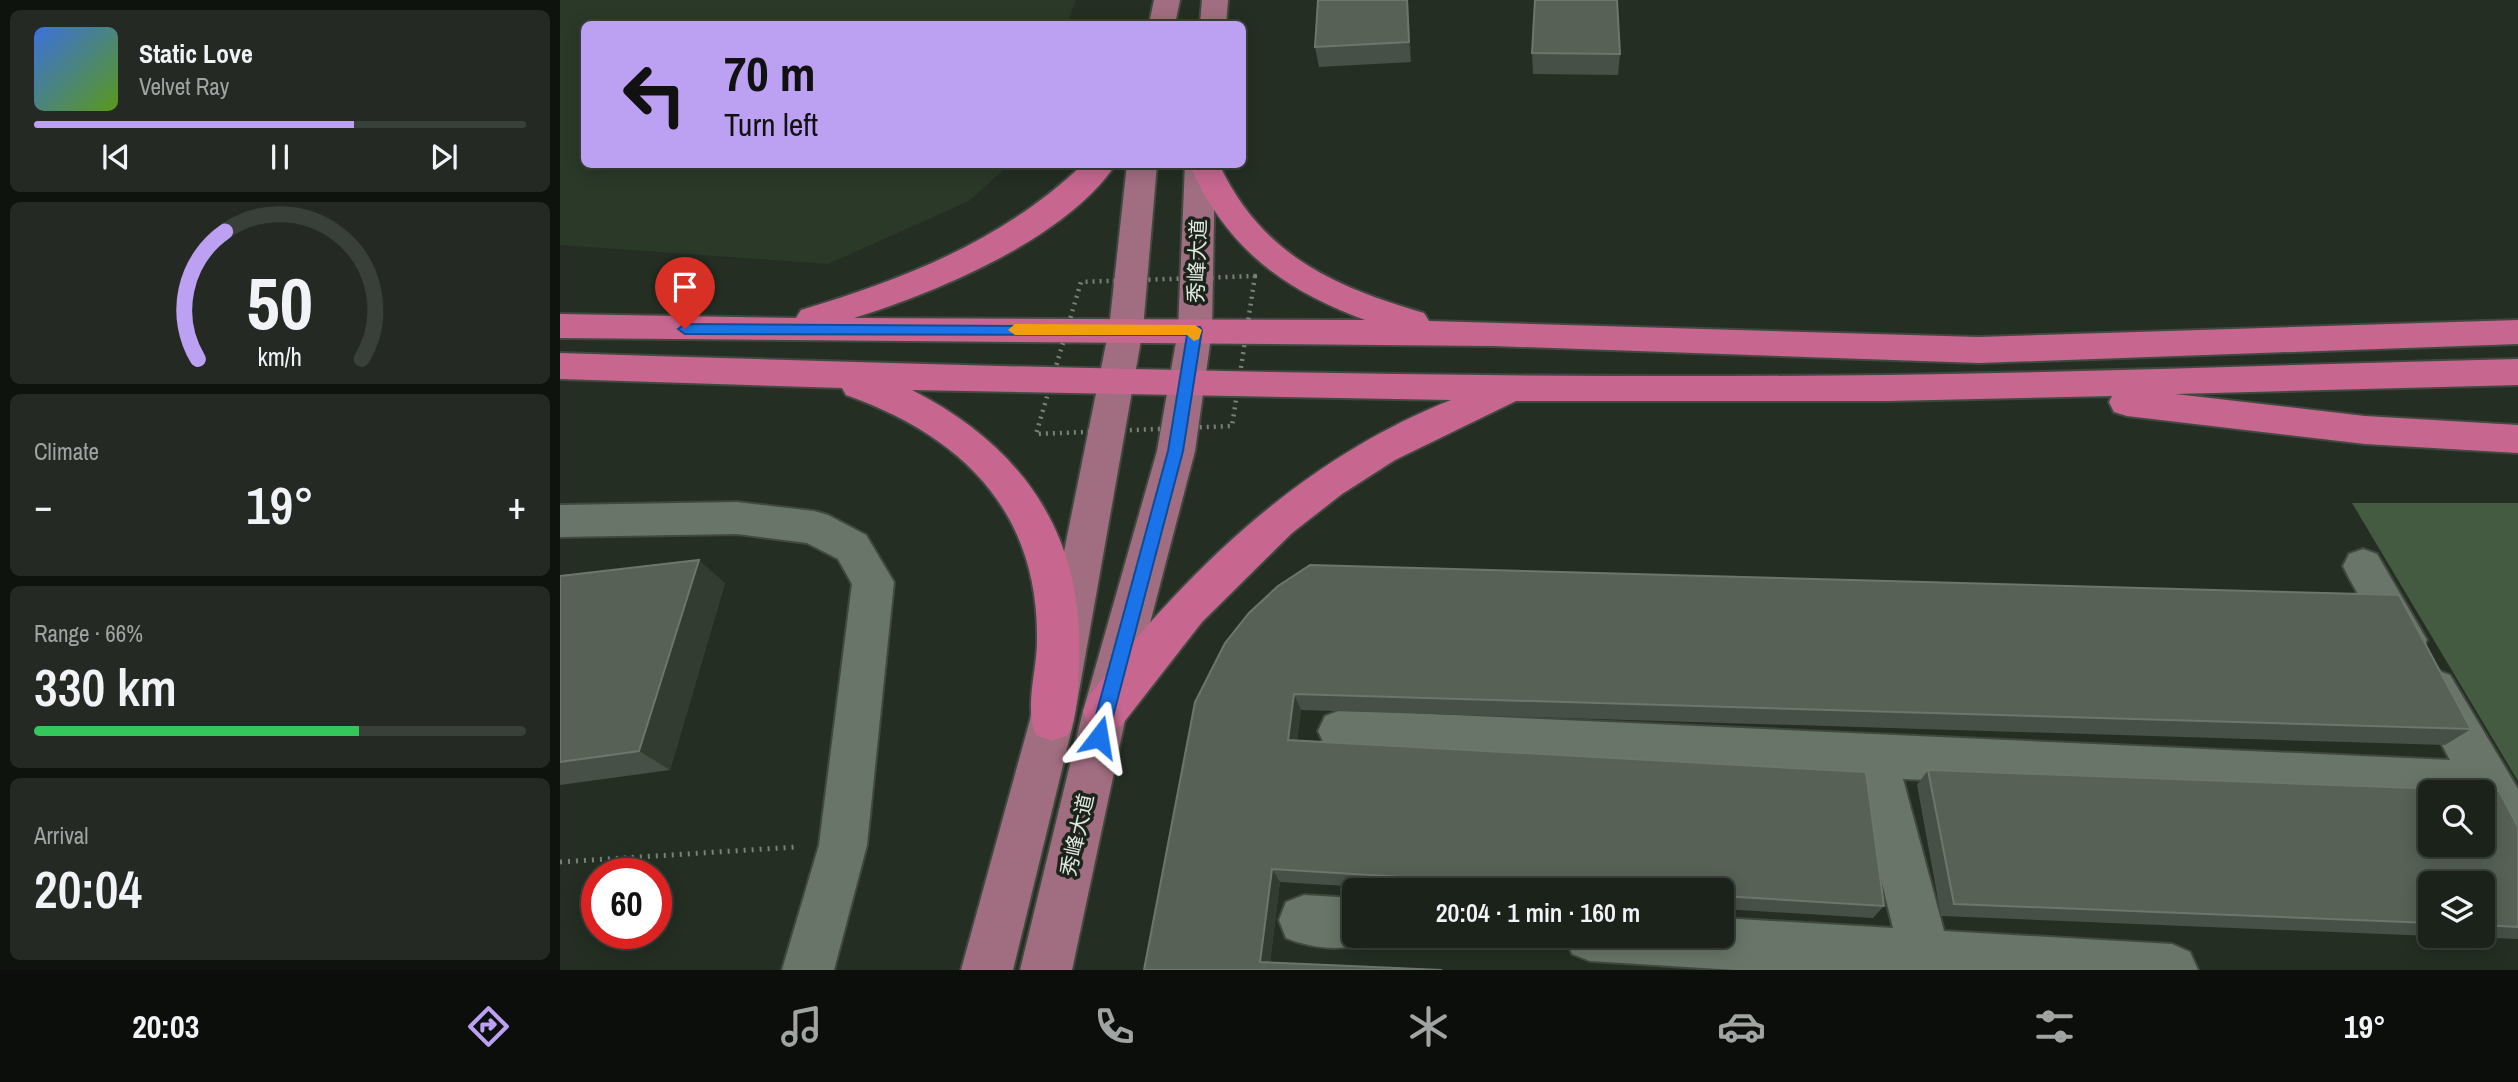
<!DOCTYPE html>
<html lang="en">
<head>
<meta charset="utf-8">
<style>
  :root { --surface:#1b221a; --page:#242a23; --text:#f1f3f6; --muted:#a0a4a2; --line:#393f39; --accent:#bca0f2 }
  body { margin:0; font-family:"Archivo Narrow","Noto Sans SC",sans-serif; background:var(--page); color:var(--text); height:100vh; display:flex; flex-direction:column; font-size:26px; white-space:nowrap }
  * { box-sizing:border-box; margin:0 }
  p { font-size:23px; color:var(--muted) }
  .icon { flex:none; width:38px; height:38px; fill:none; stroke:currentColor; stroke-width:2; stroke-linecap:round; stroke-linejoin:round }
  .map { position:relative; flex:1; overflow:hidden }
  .drawer { display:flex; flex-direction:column; gap:10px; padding:10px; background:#0f130e; width:560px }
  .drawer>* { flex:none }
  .top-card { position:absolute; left:21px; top:21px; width:665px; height:147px; border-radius:10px; box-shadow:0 4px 18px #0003,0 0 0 2px var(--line); background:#bca0f2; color:#111; overflow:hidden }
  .controls { position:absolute; left:1858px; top:780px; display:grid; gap:14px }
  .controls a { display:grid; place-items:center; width:77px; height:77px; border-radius:10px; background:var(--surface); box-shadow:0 4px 18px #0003,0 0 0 2px var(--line); font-size:35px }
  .speed { position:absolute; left:21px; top:858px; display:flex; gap:14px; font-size:35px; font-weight:700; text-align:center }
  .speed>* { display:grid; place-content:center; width:91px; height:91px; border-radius:50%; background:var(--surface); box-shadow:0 4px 18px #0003,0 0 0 2px var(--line); line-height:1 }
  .speed .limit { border:10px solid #d22; background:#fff; color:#111 }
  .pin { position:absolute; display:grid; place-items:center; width:60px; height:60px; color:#fff; margin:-72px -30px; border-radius:50% 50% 50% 0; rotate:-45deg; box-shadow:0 0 7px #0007 }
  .pin .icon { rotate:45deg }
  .me { position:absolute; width:77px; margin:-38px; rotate:14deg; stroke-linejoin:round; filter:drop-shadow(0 0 5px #0008) }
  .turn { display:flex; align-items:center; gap:24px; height:147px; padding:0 28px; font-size:32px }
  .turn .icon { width:91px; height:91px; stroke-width:2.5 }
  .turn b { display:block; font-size:49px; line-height:60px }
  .big { font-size:52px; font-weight:600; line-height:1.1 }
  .drawer .widget { flex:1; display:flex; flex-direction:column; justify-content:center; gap:10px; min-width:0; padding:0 24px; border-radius:10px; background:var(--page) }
  .drawer .dial { align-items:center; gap:0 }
  .dial svg { height:182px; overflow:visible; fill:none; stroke:var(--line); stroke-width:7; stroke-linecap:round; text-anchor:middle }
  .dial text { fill:var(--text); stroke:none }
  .song { display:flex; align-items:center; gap:21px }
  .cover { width:84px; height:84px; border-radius:10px; background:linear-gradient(135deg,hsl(220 70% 55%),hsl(90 70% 35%)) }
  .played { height:7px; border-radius:4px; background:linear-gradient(90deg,var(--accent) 65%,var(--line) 65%) }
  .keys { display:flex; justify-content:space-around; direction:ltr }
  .heat { display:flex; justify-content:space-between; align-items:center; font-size:38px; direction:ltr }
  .charge { height:10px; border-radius:5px; background:linear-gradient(90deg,#34c759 66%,var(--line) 0) }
  .trip { position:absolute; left:782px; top:878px; width:392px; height:70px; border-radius:10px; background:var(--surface); box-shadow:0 4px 18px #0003,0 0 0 2px var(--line); font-weight:600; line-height:70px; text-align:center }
  .tab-bar { display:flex; height:112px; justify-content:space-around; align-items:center; background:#0b0e0a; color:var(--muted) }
  .tab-bar .icon { width:49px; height:49px }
  .tab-bar .active { color:var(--accent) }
  .tab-bar b { font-size:32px; color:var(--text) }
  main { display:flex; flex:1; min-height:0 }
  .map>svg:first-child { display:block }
  .built { fill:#2b3929 }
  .green { fill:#445b42 }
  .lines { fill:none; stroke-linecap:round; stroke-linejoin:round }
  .minor-casing { stroke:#40483f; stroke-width:4 }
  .major-casing { stroke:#40483f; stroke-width:4 }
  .highway-casing { stroke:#40483f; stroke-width:4 }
  .path-far1 { stroke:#798178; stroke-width:4.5; stroke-dasharray:2 5; stroke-linecap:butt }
  .path { stroke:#798178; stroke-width:5; stroke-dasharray:2 6; stroke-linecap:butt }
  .minor { fill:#697568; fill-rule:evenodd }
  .major { fill:#a16d80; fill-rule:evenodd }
  .highway { fill:#c76790; fill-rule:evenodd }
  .wall { fill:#475046 }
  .shaded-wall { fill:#323c31 }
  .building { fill:#576156; stroke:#6d766c; stroke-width:2; fill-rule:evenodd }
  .route { fill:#1a73e8; stroke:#114b97; stroke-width:2 }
  .slow { fill:#f59e0b }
  .labels { text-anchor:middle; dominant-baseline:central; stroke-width:7; stroke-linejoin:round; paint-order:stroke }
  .street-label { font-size:21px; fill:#e1e7e0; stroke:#1b241a }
</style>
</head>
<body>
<main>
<section class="drawer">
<div class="widget">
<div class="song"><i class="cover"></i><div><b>Static Love</b><p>Velvet Ray</p></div></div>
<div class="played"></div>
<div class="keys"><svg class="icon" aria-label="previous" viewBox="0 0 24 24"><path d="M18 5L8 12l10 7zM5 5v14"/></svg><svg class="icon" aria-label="pause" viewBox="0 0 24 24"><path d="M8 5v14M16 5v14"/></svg><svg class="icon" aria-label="next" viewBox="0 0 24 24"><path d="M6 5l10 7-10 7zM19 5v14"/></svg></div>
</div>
<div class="widget dial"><svg viewBox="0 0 100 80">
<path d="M14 69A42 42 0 1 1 86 69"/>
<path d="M14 69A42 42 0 0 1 26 13" stroke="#bca0f2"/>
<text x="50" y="56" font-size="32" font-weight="700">50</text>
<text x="50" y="72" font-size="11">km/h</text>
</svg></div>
<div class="widget"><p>Climate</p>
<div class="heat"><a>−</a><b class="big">19°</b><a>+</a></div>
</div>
<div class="widget"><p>Range · 66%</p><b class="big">330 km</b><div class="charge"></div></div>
<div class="widget"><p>Arrival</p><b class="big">20:04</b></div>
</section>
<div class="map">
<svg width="1958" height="970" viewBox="0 0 1958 970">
  <rect width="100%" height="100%" fill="#242e23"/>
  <!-- built -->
  <path class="built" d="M0 0H516L507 24H24V164L449 165 409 201 268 264 0 245Z"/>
  <!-- green -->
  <path class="green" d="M1792 503H1958V781Z"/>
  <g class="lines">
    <defs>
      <path id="minor" d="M177 502 254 511 268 515 306 535 334 582 307 845 274 970H222L259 845 292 584 278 559 247 543 177 534 0 537V505Z
        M1803 549 1817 554 1867 640 1861 653 1846 659 1831 653 1789 578 1783 566 1789 554Z
        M1874 669 1890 675 1958 789V858C1928 846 1923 823 1923 793H1871V804L1343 779 1384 931 1612 944 1630 952 1638 970H1175L1030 961 1012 954 1005 936H1162V918L1333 928 1296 777 781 752 765 746 758 731 765 716 781 710 1890 760 1852 689 1858 675Z
        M744 895 794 898V936H814L812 941C785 952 753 949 726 938L719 920 726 902Z"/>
      <path id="major" d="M594 0H620L615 24H589Z
        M642 0H668L666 24H640Z
        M567 164H597L583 329 514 720 453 970H401L470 720 549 329Z
        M625 164H655L652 330 635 451 567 711 512 970H460L523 711 597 451 618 330Z"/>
      <path id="highway" d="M523 164H556C506 239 377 292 294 318L805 320C721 289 666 247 629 164H659C702 255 772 286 864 313L869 321 1419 337 1958 320V344L1419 363 933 346 0 338V314L236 318 241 310C345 279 444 240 523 164Z
        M0 353C443 367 886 380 1328 375 1538 372 1748 364 1958 359V385L1615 394 1805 416 1958 425V453L1805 444 1567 416 1554 412 1549 402 1552 396 1328 401H956L835 460 782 494 732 533 642 622 561 726 545 732 529 726 523 711 529 696C627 571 740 460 891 400L352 390C462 446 525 535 519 662 518 687 518 712 508 735L492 741 476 735C464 707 477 671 477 641 479 511 402 436 286 395L282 388 0 379Z"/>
    </defs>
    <!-- minor casing -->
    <use href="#minor" class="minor-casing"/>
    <!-- major casing -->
    <use href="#major" class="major-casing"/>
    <!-- highway casing -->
    <use href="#highway" class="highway-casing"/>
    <!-- path-far1 -->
    <path class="path-far1" d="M695 276 672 426 476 434 521 282Z"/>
    <!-- path -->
    <path class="path" d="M0 862 236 847"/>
    <!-- minor -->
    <use href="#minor" class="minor"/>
    <!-- major -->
    <use href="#major" class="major"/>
    <!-- highway -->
    <use href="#highway" class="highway"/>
  </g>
  <!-- wall -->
  <path class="wall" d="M848 0 851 62 759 67 755 47Z
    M972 53 1060 54 1058 75 973 74Z
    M0 576 165 583 110 770 0 785Z
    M665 643 1911 729 1885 745 741 710 737 741 1324 906 1313 918 1162 909V891H869L720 882 710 963 584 970Z
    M1368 770 1958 827V939L1885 936H1923V884H1871V936L1381 916 1357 785Z"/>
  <!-- shaded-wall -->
  <path class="shaded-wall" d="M847 0H848L851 62 849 42Z
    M139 560 165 583 110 770 79 751Z
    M734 694 741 710 735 755 728 740Z
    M712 869 720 882 709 970 700 962Z"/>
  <!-- building -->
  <path class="building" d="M758 0H847L849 42 755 47Z
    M975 0H1057L1060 54 972 53Z
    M139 560 79 751 0 762V576Z
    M750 565 1839 595 1911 729 734 694 728 740 1306 772 1324 906 1162 896V891H1072L712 869 700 962 882 970H584L635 702 665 643 689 613 718 586Z
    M1368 770 1939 791 1958 827V927L1923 925V884H1871V923L1394 904ZM1871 793H1923V845H1871Z"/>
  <!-- route -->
  <path class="route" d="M125 324 640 327 642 330 623 451 546 743 539 746 532 743 530 737 608 451 627 335 125 334 118 329Z"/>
  <!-- slow -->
  <path class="slow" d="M455 324 635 325 642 330 639 339 634 341 627 335H455L448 330Z"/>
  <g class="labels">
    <!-- street labels -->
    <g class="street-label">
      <text transform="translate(637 261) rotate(-88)">秀峰大道</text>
      <text transform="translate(517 835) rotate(-77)">秀峰大道</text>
    </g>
  </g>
</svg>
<div class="controls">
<a><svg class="icon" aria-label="search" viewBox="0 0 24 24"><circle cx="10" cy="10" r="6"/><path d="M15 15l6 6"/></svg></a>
<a><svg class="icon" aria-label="layers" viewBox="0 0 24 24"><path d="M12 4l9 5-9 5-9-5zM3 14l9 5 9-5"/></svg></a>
</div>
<div class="speed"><div class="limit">60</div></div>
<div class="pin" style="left:125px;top:329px;background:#d93025"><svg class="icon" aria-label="arrive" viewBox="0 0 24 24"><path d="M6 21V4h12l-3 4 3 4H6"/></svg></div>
<svg class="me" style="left:539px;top:737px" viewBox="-20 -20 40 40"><path d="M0-17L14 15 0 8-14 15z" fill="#1a73e8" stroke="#fff" stroke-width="4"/></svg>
<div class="trip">20:04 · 1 min · 160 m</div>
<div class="top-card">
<div class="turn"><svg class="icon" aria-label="left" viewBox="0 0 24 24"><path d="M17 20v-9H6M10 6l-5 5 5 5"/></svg><div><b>70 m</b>Turn left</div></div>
</div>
</div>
</main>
<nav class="tab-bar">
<b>20:03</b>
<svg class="icon active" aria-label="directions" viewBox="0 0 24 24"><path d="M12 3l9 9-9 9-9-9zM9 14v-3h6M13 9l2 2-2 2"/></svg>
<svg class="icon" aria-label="music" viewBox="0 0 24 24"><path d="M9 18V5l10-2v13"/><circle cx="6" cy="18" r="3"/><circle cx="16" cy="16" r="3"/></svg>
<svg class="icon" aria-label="phone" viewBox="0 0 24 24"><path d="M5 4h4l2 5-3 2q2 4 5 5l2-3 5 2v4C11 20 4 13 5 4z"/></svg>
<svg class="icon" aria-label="climate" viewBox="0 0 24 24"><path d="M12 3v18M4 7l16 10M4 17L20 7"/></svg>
<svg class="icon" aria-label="car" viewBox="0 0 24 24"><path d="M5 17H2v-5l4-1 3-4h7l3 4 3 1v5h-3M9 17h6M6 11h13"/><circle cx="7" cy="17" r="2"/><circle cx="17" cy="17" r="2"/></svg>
<svg class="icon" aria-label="filters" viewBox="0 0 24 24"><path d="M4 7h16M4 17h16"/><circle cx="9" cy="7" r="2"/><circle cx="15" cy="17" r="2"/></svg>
<b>19°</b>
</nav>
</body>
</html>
